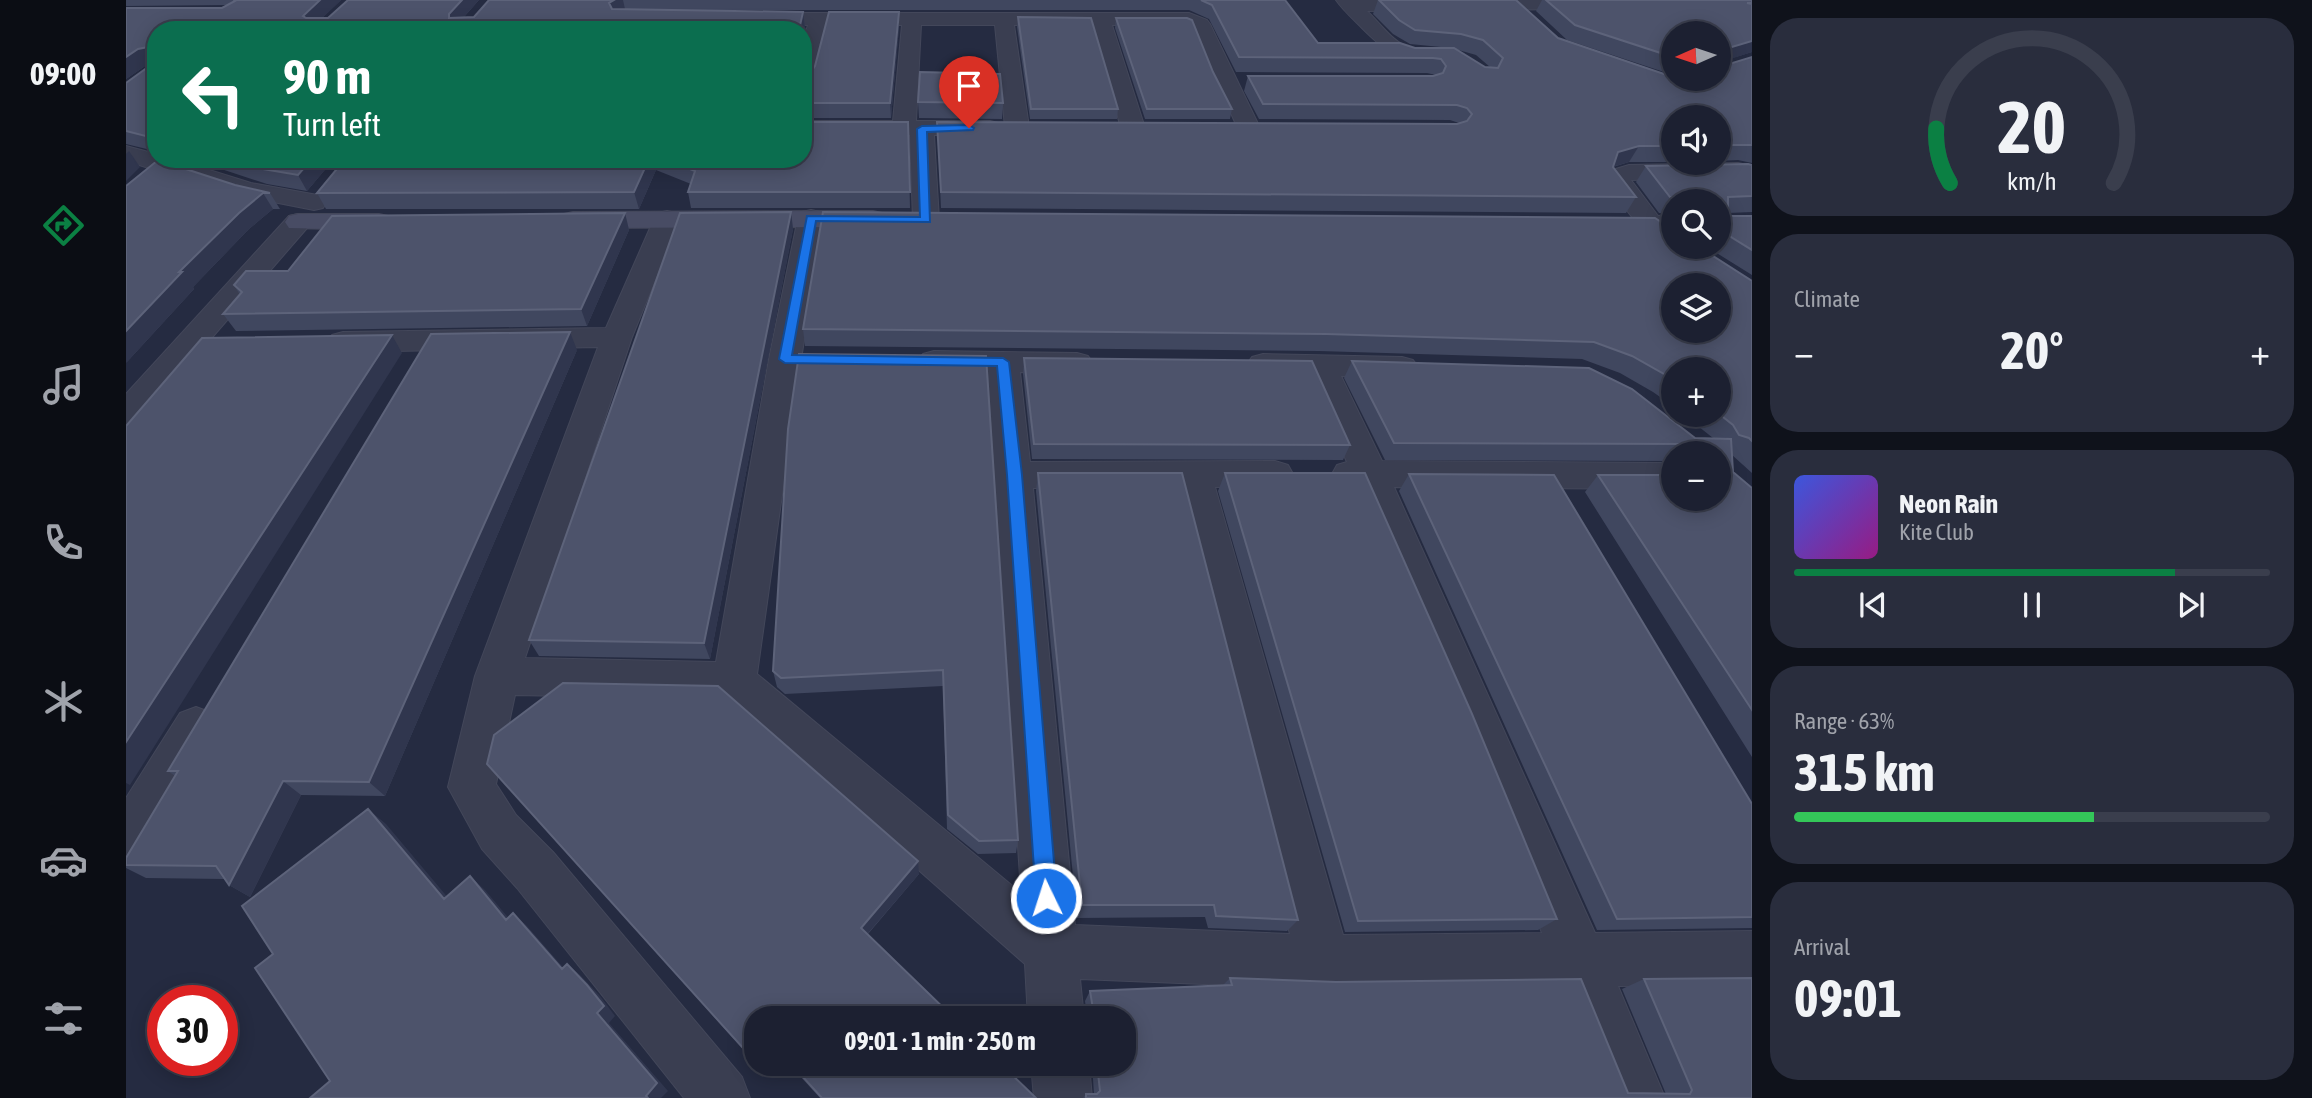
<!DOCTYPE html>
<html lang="en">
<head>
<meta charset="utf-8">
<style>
  :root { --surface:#1c2031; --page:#292d3d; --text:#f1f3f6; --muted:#a0a3ab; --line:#3a3e4d; --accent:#0b8043 }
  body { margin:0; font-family:"Asap Condensed",sans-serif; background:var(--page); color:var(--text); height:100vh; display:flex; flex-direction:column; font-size:26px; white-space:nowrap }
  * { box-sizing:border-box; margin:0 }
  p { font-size:23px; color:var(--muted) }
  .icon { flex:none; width:38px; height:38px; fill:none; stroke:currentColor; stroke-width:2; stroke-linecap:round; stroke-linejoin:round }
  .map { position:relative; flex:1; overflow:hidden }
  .side { display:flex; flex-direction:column; gap:18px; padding:18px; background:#0f121b; width:560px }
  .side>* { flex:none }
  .guide { position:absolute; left:21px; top:21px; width:665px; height:147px; border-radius:28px; box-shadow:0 4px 18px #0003,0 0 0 2px var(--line); background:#0b6e4f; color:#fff; overflow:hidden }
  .needle { width:46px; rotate:267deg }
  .tools { position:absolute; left:1535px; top:21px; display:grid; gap:14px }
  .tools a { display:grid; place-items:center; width:70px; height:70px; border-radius:50%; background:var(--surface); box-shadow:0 4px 18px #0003,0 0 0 2px var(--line); font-size:35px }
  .speed { position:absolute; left:21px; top:985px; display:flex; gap:14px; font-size:35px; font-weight:700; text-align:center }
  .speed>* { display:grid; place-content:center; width:91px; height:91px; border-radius:50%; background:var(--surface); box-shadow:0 4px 18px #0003,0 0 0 2px var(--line); line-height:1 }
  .speed .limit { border:10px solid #d22; background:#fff; color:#111 }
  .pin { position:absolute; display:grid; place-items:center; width:60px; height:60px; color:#fff; margin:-72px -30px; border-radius:50% 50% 50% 0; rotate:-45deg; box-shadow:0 0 7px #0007 }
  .pin .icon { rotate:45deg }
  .me { position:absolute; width:77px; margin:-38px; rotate:356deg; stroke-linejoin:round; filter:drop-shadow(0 0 5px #0008) }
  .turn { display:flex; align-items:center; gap:24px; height:147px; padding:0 21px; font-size:32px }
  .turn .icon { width:91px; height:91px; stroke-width:2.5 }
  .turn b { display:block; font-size:49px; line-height:60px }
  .big { font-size:52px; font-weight:700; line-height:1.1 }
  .side .widget { flex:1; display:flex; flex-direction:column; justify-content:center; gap:10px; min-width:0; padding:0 24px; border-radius:28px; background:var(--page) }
  .side .dial { align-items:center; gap:0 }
  .dial svg { height:182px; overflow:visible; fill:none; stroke:var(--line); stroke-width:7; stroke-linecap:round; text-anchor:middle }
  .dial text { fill:var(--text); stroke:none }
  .song { display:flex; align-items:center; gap:21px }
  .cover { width:84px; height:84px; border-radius:10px; background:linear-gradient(135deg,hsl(230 70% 55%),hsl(310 70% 35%)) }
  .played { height:7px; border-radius:4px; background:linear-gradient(90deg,var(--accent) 80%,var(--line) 80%) }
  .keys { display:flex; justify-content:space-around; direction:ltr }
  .heat { display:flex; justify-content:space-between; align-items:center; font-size:38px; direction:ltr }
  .charge { height:10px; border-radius:5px; background:linear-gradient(90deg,#34c759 63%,var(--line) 0) }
  .trip { position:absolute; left:618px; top:1006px; width:392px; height:70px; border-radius:28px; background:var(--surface); box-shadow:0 4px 18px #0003,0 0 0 2px var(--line); font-weight:700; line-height:70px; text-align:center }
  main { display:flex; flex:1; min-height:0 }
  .menu { display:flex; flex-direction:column; width:126px; justify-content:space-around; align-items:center; background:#0b0d14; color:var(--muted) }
  .menu .icon { width:49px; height:49px }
  .menu .active { color:var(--accent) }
  .menu b { font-size:32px; color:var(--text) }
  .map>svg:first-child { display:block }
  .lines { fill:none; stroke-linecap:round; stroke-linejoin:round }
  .street-casing { stroke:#43475a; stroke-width:2 }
  .secondary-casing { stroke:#43475a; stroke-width:2 }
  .street { fill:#3a3e51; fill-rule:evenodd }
  .secondary { fill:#484c64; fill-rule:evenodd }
  .wall { fill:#40475f; fill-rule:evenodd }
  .shaded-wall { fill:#30364e }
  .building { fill:#4d536b; stroke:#5d637a; stroke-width:2; fill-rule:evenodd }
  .route { fill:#1a73e8; stroke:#114b97; stroke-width:2 }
</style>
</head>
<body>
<main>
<nav class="menu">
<b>09:00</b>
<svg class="icon active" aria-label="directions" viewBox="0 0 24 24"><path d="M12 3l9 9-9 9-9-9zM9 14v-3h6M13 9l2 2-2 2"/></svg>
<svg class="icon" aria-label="music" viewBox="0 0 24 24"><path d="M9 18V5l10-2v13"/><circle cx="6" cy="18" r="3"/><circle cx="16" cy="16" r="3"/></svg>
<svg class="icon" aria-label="phone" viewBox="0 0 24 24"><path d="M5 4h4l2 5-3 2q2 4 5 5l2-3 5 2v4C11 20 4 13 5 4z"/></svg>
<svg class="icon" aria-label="climate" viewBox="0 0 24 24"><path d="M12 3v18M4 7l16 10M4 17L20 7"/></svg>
<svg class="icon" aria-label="car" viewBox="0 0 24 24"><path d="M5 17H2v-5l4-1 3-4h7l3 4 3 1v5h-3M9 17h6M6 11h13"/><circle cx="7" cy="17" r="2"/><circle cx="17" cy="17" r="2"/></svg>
<svg class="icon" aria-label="filters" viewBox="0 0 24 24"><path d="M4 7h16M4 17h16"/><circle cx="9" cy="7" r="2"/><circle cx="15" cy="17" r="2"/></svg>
</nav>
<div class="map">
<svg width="1626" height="1098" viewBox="0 0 1626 1098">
  <rect width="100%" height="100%" fill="#252b41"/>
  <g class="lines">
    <defs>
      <path id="street" d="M1210 0H1445V3L1436 9 1241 11C1254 23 1268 44 1285 48 1296 50 1308 47 1319 50L1322 54 1319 58C1280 68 1262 54 1236 28 1227 19 1217 10 1210 0Z
        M624 13H1063L1081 20 1084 24 1134 128 1130 133H1114L1066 28 1060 25H986L1019 128 1015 133H999L995 128 966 25H888L903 127 899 132H883L879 127 869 25H795L790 121H864L872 123 876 128 872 133 864 135H808L813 220 809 226 800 228 791 226 787 220 784 135H677V121H767L776 25H701L688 80 685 85 677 86V41L682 25 617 23 614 19 617 15Z
        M0 146 30 154V159H48L125 183 197 196 201 202 197 208 188 210 107 194 0 161Z
        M1612 163 1626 166V181L1611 177 1505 180 1532 216 1547 215V231L1516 230 1479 182 1483 171 1503 165Z
        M685 210 694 212 698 218 675 359 631 674 895 893 862 372 808 371 797 368 792 361 797 354 808 351 951 353 962 356 967 363 962 370 951 373 894 372 904 462 1149 461 1162 465 1167 474 1162 483 1149 487H1089L1217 935 1416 933 1334 729 1232 487 1211 483 1206 474 1211 465 1221 462 1182 375 1137 374 1126 371 1121 364 1126 357 1137 354 1276 357 1287 360 1292 367 1287 374 1276 377 1215 376 1256 461 1547 463V489L1268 487 1469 933 1626 931V985L1492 986 1539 1098H1481L1437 986 1198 989 954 979 958 1018H902L899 964 599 699 389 695 370 784 390 815 427 852 616 1077 624 1098H558L391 888 356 849 322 787 349 676 472 347 217 352 206 349 201 342 206 335 217 332 480 328 528 219 532 213 541 211 550 213 554 219 506 337 399 658 590 662 643 359 672 218 676 212ZM1052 487 1164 934 949 925 907 488Z
        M172 214 181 216 185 222 181 228 12 423 0 426V394L163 216Z
        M70 707 86 713 92 727 17 859 0 866V798L54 713Z
        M905 1064H963L966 1098H908Z"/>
      <path id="secondary" d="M747 211 756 213 760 219 756 225 747 227 447 228 438 226 434 220 438 214 447 212Z
        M172 214H253L262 216 266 222 262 228 253 230 163 228 159 222 163 216Z"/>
    </defs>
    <!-- street casing -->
    <use href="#street" class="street-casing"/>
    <!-- secondary casing -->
    <use href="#secondary" class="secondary-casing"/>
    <!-- street -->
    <use href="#street" class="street"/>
    <!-- secondary -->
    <use href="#secondary" class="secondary"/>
  </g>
  <!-- wall -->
  <path class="wall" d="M0 0H215L196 18H202L222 0H353L338 17H348L363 0H1159L1192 43H1274L1289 48H1325L1284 44 1267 34 1247 14 1252 0H1390L1432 38 1547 77V79H1592V33H1547V75L1441 40 1410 11 1416 0H1626V52L1600 60V65L1626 57V163L1612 160 1592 161V117H1547V162H1503L1487 167 1510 197 1500 213 815 208 811 122 1333 123 1324 120 1133 119 1118 91 1122 76 1310 75 1301 73 1110 72 1083 19 1063 10H499L677 12 679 27 677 31V30H30V152L29 151 0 144V83L22 67V64L0 79V8H96L101 5 0 6ZM1329 49 1350 55 1364 67H1359Z
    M773 12V27L765 118H677V73H684Z
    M892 17 992 109 991 119H904L891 27Z
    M990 18 1087 72 1106 109 1104 119H1019L989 28Z
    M792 102 877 103 876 119 793 118Z
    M782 122 784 208H565L562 192 565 184 530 170 513 209H200L191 193 219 159H677Z
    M65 159H208L181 191 141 184Z
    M1626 165V212L1602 213V216H1626V275L1581 247H1592V201H1547V213H1533L1510 182 1520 166Z
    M109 185 144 193 154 209H147L123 229 67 287 68 289 0 363Z
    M665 212 667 229 584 659 413 656 403 640Z
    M499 213 503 230 461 326 110 331 97 314 114 295 108 285 162 271Z
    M1626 281V473L1606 455 1607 472 1626 488V757L1459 492 1472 475 1547 499 1592 453H1547V461L1259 460 1218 378 1226 361 1569 438H1587L1558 415H1592V369H1547V406L1527 392 1494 373 1456 359 1193 351 679 346 677 329Z
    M451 350 259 796 175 795 124 897 103 885 98 879 20 878 0 868V858L49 776 42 771Z
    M860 356 892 840 890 853 852 854 821 829 817 686 659 694 651 687 647 671Z
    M898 358 1224 445 1217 460 906 459 897 374Z
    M912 473 1172 920 1161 931 1082 928 1079 917 951 918 910 491Z
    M1099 473 1431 919 1412 930 1219 932 1092 491Z
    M1283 474 1626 804V928L1471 930 1273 491Z
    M361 764 793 874 742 934 630 1018V1049L624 1057Z
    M1104 978 1502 1093 1540 1094 1496 989 1518 979 1626 1098H957L960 1094H968L966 1064H998V1018H947L948 1017 961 1016 959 1001 964 991 1097 985Z
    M663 1064H875L910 1098H694Z"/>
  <!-- shaded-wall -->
  <path class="shaded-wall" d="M194 0H215L184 30 177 16Z
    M336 0H353L328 28 323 18V14Z
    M488 0H497L499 9 486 18 483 3Z
    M677 12 679 27 677 31V30H673Z
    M773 12V27L765 118 764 103Z
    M1626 41V52L1592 63 1599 49Z
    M22 47V64L0 79V57L12 49Z
    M1513 146 1503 162 1482 168 1492 152Z
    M3 151 14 167 0 181V154Z
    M186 159H208L181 191 172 175Z
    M523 159H527L530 170 513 209 508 192Z
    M137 193 147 209 123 229 67 287 68 289 0 363V331L53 272 113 213Z
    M665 212 667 229 584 659 578 643Z
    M499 213 503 230 461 326 455 309Z
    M444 332 451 350 259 796 243 782Z
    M266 335 276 353 4 785 0 783V742Z
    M157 781 175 795 124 897 103 885Z
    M242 809 260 824 334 912 318 899Z
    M792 861 793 874 737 939 735 928Z
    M344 876 359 890 395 933 380 920Z
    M387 913 401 926 449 981 436 969Z
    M441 964 454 975 474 996 489 1016 483 1023 542 1091 535 1098H522Z
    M630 1033V1049L624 1057 617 1048Z"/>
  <!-- building -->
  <path class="building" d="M108 0H194L177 16 180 18H202L222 0H336L323 14V18L348 17 363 0H488L483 3 486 9 677 12 673 30H30V141H22L20 136 0 131V83L22 67V47L12 49 0 57V8H96L109 1Z
    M1075 0H1159L1192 43H1274L1289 48H1328L1359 67 1372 68 1377 58 1357 40 1335 34 1289 30 1273 20 1253 0H1390L1432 38 1547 77V79H1592V33H1547V57L1449 25 1420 0H1626V3H1621L1626 4V41L1599 49 1600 65 1626 57V145H1592V117H1547V146H1513L1492 152 1487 167 1510 197 815 192 811 122 1331 124 1341 121 1346 114 1341 108 1331 105 1137 104 1122 76H1307L1317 73 1320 66 1315 59 1307 58 1113 57 1086 5Z
    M703 12H773L764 103H677V73H684L689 66Z
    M892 17 965 18 992 109H905Z
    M990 18H1061L1066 20 1087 72 1106 109H1021Z
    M794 72 874 74 877 103 792 102Z
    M677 122H782L784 192H562L569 171 539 159H677Z
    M103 159H186L172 175 131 168Z
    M219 159H523L508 192 191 193Z
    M32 160 109 185 144 193H137L113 213 53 272H56L0 331V186Z
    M1622 164 1626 165V196L1602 197V216H1626V250L1592 229V201H1560V197H1544L1520 166Z
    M665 212 578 643 403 640 554 213Z
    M697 212 1529 218 1547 230V247H1573L1626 281V441L1623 438 1613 435 1607 425 1592 413V369H1547V379L1506 356 1468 342 1200 334 677 329ZM1547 285H1592V331H1547Z
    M499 213 455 309 97 314 116 292 108 285 120 271H162L206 216Z
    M444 332 243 782 157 781 103 885 90 866 0 865V858L52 771H42L305 334Z
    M266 335 0 742V426L76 338Z
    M673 354 860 356 892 840 853 841 822 815 817 670 655 678 647 671 662 429Z
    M898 358 1186 361 1224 445 908 444Z
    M1226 361 1463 368 1506 389 1569 438 1605 439 1607 472 1626 488V710L1472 475H1547V499H1592V453H1564V444L1268 443Z
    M912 473H1056L1172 920 1090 916 1088 905H956Z
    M1099 473H1239L1346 714 1431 919 1232 921Z
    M1283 474 1428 475 1626 804V917L1491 919Z
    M437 683 592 686 792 861 735 928 828 1018H630V1033L617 1048 361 764 368 735Z
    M242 809 318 899 344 876 380 920 387 913 436 969 441 964 461 985 478 1006 471 1013 531 1083 520 1096 522 1098H184L204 1081 129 968 147 954 116 906Z
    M1104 978 1210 982 1455 979 1502 1093 1564 1094 1566 1090 1518 979 1626 978V1098H960V1094H971L974 1091 971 1064H998V1018H948V1017L968 1015 964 991 1106 985Z
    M665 1064H875L910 1098H696Z"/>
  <!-- route -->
  <path class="route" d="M843 125 848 128 847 130 801 132 804 222 690 221 666 355 877 358 883 362 896 475 931 898 928 906 920 909 913 906 910 898 881 475 871 366 659 363 653 359 681 216 794 217 791 129 796 126Z"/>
</svg>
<div class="tools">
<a><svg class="needle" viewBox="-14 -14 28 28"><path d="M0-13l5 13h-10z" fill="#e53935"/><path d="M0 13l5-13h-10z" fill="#a0a3ab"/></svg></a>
<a><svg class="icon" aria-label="sound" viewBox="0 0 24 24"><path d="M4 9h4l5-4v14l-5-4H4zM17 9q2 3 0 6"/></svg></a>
<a><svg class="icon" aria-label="search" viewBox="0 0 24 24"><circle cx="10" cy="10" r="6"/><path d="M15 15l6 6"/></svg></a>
<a><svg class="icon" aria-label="layers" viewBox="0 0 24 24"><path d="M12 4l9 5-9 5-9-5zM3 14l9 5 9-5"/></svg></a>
<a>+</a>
<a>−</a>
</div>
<div class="speed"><div class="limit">30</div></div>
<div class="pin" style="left:843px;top:128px;background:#d93025"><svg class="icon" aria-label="arrive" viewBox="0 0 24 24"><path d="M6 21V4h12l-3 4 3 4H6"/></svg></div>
<svg class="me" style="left:920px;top:898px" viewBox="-20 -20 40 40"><circle r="17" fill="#1a73e8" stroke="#fff" stroke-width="3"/><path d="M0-11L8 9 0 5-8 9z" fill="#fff"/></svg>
<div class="trip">09:01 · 1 min · 250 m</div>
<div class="guide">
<div class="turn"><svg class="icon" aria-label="left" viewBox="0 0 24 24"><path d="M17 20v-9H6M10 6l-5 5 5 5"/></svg><div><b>90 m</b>Turn left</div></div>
</div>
</div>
<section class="side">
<div class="widget dial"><svg viewBox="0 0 100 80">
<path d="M14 69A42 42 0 1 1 86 69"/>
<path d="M14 69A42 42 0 0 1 8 45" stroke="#0b8043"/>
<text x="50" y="56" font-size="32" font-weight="700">20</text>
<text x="50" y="72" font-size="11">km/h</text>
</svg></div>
<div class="widget"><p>Climate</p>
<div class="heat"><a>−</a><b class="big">20°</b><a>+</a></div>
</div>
<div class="widget">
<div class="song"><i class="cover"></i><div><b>Neon Rain</b><p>Kite Club</p></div></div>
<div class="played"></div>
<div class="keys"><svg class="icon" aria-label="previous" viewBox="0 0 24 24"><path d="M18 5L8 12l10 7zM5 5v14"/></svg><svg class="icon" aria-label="pause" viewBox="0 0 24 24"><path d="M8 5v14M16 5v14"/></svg><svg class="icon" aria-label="next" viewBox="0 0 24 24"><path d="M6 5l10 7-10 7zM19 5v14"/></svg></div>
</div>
<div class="widget"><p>Range · 63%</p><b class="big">315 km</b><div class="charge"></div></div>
<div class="widget"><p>Arrival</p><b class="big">09:01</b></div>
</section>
</main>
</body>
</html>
